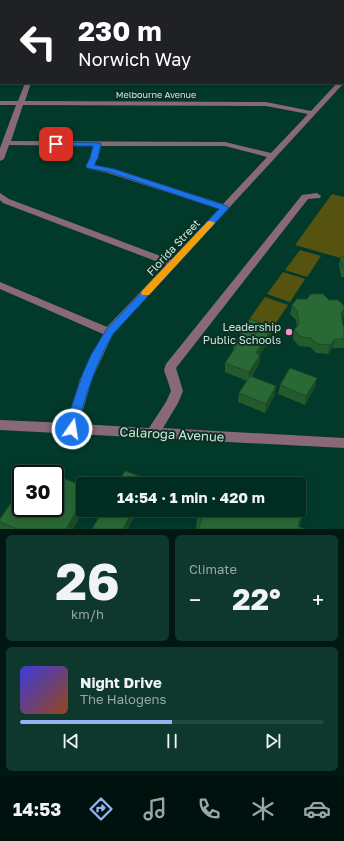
<!DOCTYPE html>
<html lang="en">
<head>
<meta charset="utf-8">
<style>
  :root { --surface:#012c20; --page:#0f382d; --text:#f1f3f6; --muted:#96a7a5; --line:#23483e; --accent:#95b2f1 }
  body { margin:0; font-family:"Golos Text",sans-serif; background:var(--page); color:var(--text); height:100vh; display:flex; flex-direction:column; font-size:15px; white-space:nowrap }
  * { box-sizing:border-box; margin:0 }
  p { font-size:13px; color:var(--muted) }
  .icon { flex:none; width:22px; height:22px; fill:none; stroke:currentColor; stroke-width:2; stroke-linecap:round; stroke-linejoin:round }
  .map { position:relative; height:529px; overflow:hidden }
  .drawer { display:flex; flex-direction:column; gap:6px; padding:6px; background:#011812; flex:1 }
  .drawer>* { flex:none }
  .hud { position:absolute; left:0px; top:0px; width:344px; height:84px; box-shadow:0 2px 10px #0003,0 0 0 1px var(--line); background:#202124; color:#fff; overflow:hidden }
  .speed { position:absolute; left:12px; top:465px; display:flex; gap:8px; font-size:20px; font-weight:700; text-align:center }
  .speed>* { display:grid; place-content:center; width:52px; height:52px; border-radius:50%; background:var(--surface); box-shadow:0 2px 10px #0003,0 0 0 1px var(--line); line-height:1 }
  .speed .limit { border:2px solid #111; border-radius:6px; background:#fff; color:#111 }
  .pin { position:absolute; display:grid; place-items:center; width:34px; height:34px; color:#fff; margin:-17px; border-radius:8px; box-shadow:0 2px 6px #0006 }
  .me { position:absolute; width:44px; margin:-22px; rotate:13deg; stroke-linejoin:round; filter:drop-shadow(0 0 3px #0008) }
  .turn { display:flex; align-items:center; gap:14px; height:84px; padding:0 12px; font-size:18px }
  .turn .icon { width:52px; height:52px; stroke-width:2.5 }
  .turn b { display:block; font-size:28px; line-height:34px }
  .big { font-size:30px; font-weight:700; line-height:1.1 }
  .drawer .card { flex:1; display:flex; flex-direction:column; justify-content:center; gap:6px; min-width:0; padding:0 14px; border-radius:6px; background:var(--page) }
  .drawer .dial { align-items:center; gap:0 }
  .dial b { font-size:52px; line-height:1 }
  .song { display:flex; align-items:center; gap:12px }
  .cover { width:48px; height:48px; border-radius:6px; background:linear-gradient(135deg,hsl(240 70% 55%),hsl(20 70% 35%)) }
  .played { height:4px; border-radius:2px; background:linear-gradient(90deg,var(--accent) 50%,var(--line) 50%) }
  .keys { display:flex; justify-content:space-around; direction:ltr }
  .heat { display:flex; justify-content:space-between; align-items:center; font-size:22px; direction:ltr }
  .drawer .tiles { flex:1; display:grid; gap:6px; grid-template-columns:1fr 1fr }
  .card:last-child { grid-column:span 2 }
  .trip { position:absolute; left:76px; top:477px; width:230px; height:40px; border-radius:4px; background:var(--surface); box-shadow:0 2px 10px #0003,0 0 0 1px var(--line); font-weight:700; line-height:40px; text-align:center }
  .menu { display:flex; height:64px; justify-content:space-around; align-items:center; background:#00120d; color:var(--muted) }
  .menu .icon { width:28px; height:28px }
  .menu .active { color:var(--accent) }
  .menu b { font-size:18px; color:var(--text) }
  .map>svg:first-child { display:block }
  .green { fill:#565310 }
  .lines { fill:none; stroke-linecap:round; stroke-linejoin:round }
  .minor { fill:#896878; fill-rule:evenodd }
  .highway { fill:#f9bada; fill-rule:evenodd }
  .wall { fill:#235a2e }
  .shaded-wall { fill:#1d4a25 }
  .building { fill:#296935; stroke:#1d4a25 }
  .route { fill:#1a73e8; stroke:#114b97 }
  .slow { fill:#f59e0b }
  .poi-dot { fill:#f98fc8; stroke:#0f2d23; stroke-width:1.5 }
  .labels { text-anchor:middle; dominant-baseline:central; stroke-width:4; stroke-linejoin:round; paint-order:stroke }
  .far-street-label { font-size:9px; fill:#c1eddb; stroke:#0f2d23 }
  .street-label { font-size:11px; fill:#c1eddb; stroke:#0f2d23 }
  .poi-label { font-size:11px; fill:#c1eddb; stroke:#0f2d23; text-anchor:end }
  .near-street-label { font-size:13px; fill:#c1eddb; stroke:#0f2d23 }
</style>
</head>
<body>
<div class="map">
<svg width="344" height="529" viewBox="0 0 344 529">
  <rect width="100%" height="100%" fill="#013a2a"/>
  <!-- green -->
  <path class="green" d="M332 194 344 197V259L295 245Z
    M300 250 321 256 307 277 285 270Z
    M283 272 305 279 290 302 267 294Z
    M265 297 288 305 272 329 248 321Z"/>
  <g class="lines">
    <!-- minor -->
    <path class="minor" d="M0 11H1V15H0Z
      M343 12H344V16H343Z
      M0 36H1V40H0Z
      M343 38H344V42H343Z
      M0 66H1V70H0Z
      M343 81V84L113 334 92 379 79 424 149 428 166 402 171 391 164 370 166 364 302 195 317 193 321 196 320 198 308 199 176 368 183 391 178 403 163 428 344 438V448L0 430V420L67 423 80 379 103 334 0 289V282L107 327 166 265 3 203 0 200V193L9 199 171 260 219 209 108 173 87 168 86 166 90 158 93 146 9 145 4 159 0 161V148L16 105H0V101H18L25 83H31L25 101 266 102 311 111 337 83H343ZM23 105 266 106 308 114 271 153 225 142 11 141ZM101 146H225L267 157 223 204 114 169 95 165Z"/>
    <!-- highway -->
    <path class="highway" d="M0 0H17L0 2Z"/>
  </g>
  <!-- wall -->
  <path class="wall" d="M340 257H344V277H341L339 265Z
    M292 305 344 316 342 318 343 326 344 327V347L343 348H333L328 354 316 353 310 347 299 346 293 339 294 330 297 326 296 320 290 314Z
    M272 336 260 355 259 364 252 376 275 395 265 413 238 402 239 393 247 381 225 372V363L233 352 234 344Z
    M317 378 315 387 305 405 278 394 280 385Z
    M12 489 83 510H84L73 529H0V519L14 498Z
    M304 507 302 519 299 527 304 529H196L197 517Z
    M138 510H150L148 514Z"/>
  <!-- shaded-wall -->
  <path class="shaded-wall" d="M344 309V316L340 322 341 313Z
    M273 327 272 336 260 355 259 364 248 381 249 372 256 353Z
    M335 339 333 348 328 354 330 345Z
    M317 378 315 387 305 405 306 396Z
    M276 386 275 395 265 413 266 404Z
    M83 500V510H84L73 529H66Z
    M304 507 302 519 299 529 298 526Z
    M133 510H138L128 529H123Z"/>
  <!-- building -->
  <path class="building" d="M340 257H344V268H343Z
    M311 294H323L329 300H338L344 306V309L341 313 343 326 344 327V339H335L330 345 317 344 311 338 301 337 294 330 299 324 297 311 292 305 297 299H307Z
    M250 319 273 327 256 353 260 355 249 372 225 363 237 345 234 344Z
    M290 368 317 378 306 396 280 385Z
    M250 376 276 386 266 404 239 393Z
    M28 466 51 474H23Z
    M125 471 159 483 158 484H117Z
    M55 475 83 486V500L66 529H17L0 522V519L19 491 12 489 21 476V508H55Z
    M220 478 237 484H217Z
    M299 505 304 507 298 526 304 529H198L202 519 197 517 200 510H299Z
    M103 510H133L123 529H92Z"/>
  <!-- route -->
  <path class="route" d="M54 142 100 143 101 144 98 158 94 165 114 169 227 206 229 208 113 334C100 356 92 378 84 403 81 412 80 424 76 432L72 434 68 432 66 429 69 414 83 373 91 355 106 330 219 209 109 172 87 168 86 166 90 158 93 146H56L53 144Z"/>
  <!-- slow -->
  <path class="slow" d="M208 221H211L215 223 149 295H142L141 293 142 291Z"/>
  <!-- markers -->
  <circle class="poi-dot" cx="289" cy="332" r="4"/>
  <g class="labels">
    <!-- far-street labels -->
    <g class="far-street-label">
      <text x="156" y="94">Melbourne Avenue</text>
    </g>
    <!-- street labels -->
    <g class="street-label">
      <text transform="translate(173 247) rotate(-47)">Florida Street</text>
    </g>
    <!-- poi labels -->
    <g class="poi-label">
      <text x="281" y="326">Leadership<tspan x="281" dy="13">Public Schools</tspan></text>
    </g>
    <!-- near-street labels -->
    <g class="near-street-label">
      <text transform="translate(172 434) rotate(3)">Calaroga Avenue</text>
    </g>
  </g>
</svg>
<div class="speed"><div class="limit">30</div></div>
<div class="pin" style="left:56px;top:144px;background:#d93025"><svg class="icon" aria-label="arrive" viewBox="0 0 24 24"><path d="M6 21V4h12l-3 4 3 4H6"/></svg></div>
<svg class="me" style="left:72px;top:429px" viewBox="-20 -20 40 40"><circle r="17" fill="#1a73e8" stroke="#fff" stroke-width="3"/><path d="M0-11L8 9 0 5-8 9z" fill="#fff"/></svg>
<div class="trip">14:54 · 1 min · 420 m</div>
<div class="hud">
<div class="turn"><svg class="icon" aria-label="left" viewBox="0 0 24 24"><path d="M17 20v-9H6M10 6l-5 5 5 5"/></svg><div><b>230 m</b>Norwich Way</div></div>
</div>
</div>
<section class="drawer">
<div class="tiles">
<div class="card dial"><b>26</b><p>km/h</p></div>
<div class="card"><p>Climate</p>
<div class="heat"><a>−</a><b class="big">22°</b><a>+</a></div>
</div>
<div class="card">
<div class="song"><i class="cover"></i><div><b>Night Drive</b><p>The Halogens</p></div></div>
<div class="played"></div>
<div class="keys"><svg class="icon" aria-label="previous" viewBox="0 0 24 24"><path d="M18 5L8 12l10 7zM5 5v14"/></svg><svg class="icon" aria-label="pause" viewBox="0 0 24 24"><path d="M8 5v14M16 5v14"/></svg><svg class="icon" aria-label="next" viewBox="0 0 24 24"><path d="M6 5l10 7-10 7zM19 5v14"/></svg></div>
</div>
</div>
</section>
<nav class="menu">
<b>14:53</b>
<svg class="icon active" aria-label="directions" viewBox="0 0 24 24"><path d="M12 3l9 9-9 9-9-9zM9 14v-3h6M13 9l2 2-2 2"/></svg>
<svg class="icon" aria-label="music" viewBox="0 0 24 24"><path d="M9 18V5l10-2v13"/><circle cx="6" cy="18" r="3"/><circle cx="16" cy="16" r="3"/></svg>
<svg class="icon" aria-label="phone" viewBox="0 0 24 24"><path d="M5 4h4l2 5-3 2q2 4 5 5l2-3 5 2v4C11 20 4 13 5 4z"/></svg>
<svg class="icon" aria-label="climate" viewBox="0 0 24 24"><path d="M12 3v18M4 7l16 10M4 17L20 7"/></svg>
<svg class="icon" aria-label="car" viewBox="0 0 24 24"><path d="M5 17H2v-5l4-1 3-4h7l3 4 3 1v5h-3M9 17h6M6 11h13"/><circle cx="7" cy="17" r="2"/><circle cx="17" cy="17" r="2"/></svg>
</nav>
</body>
</html>
